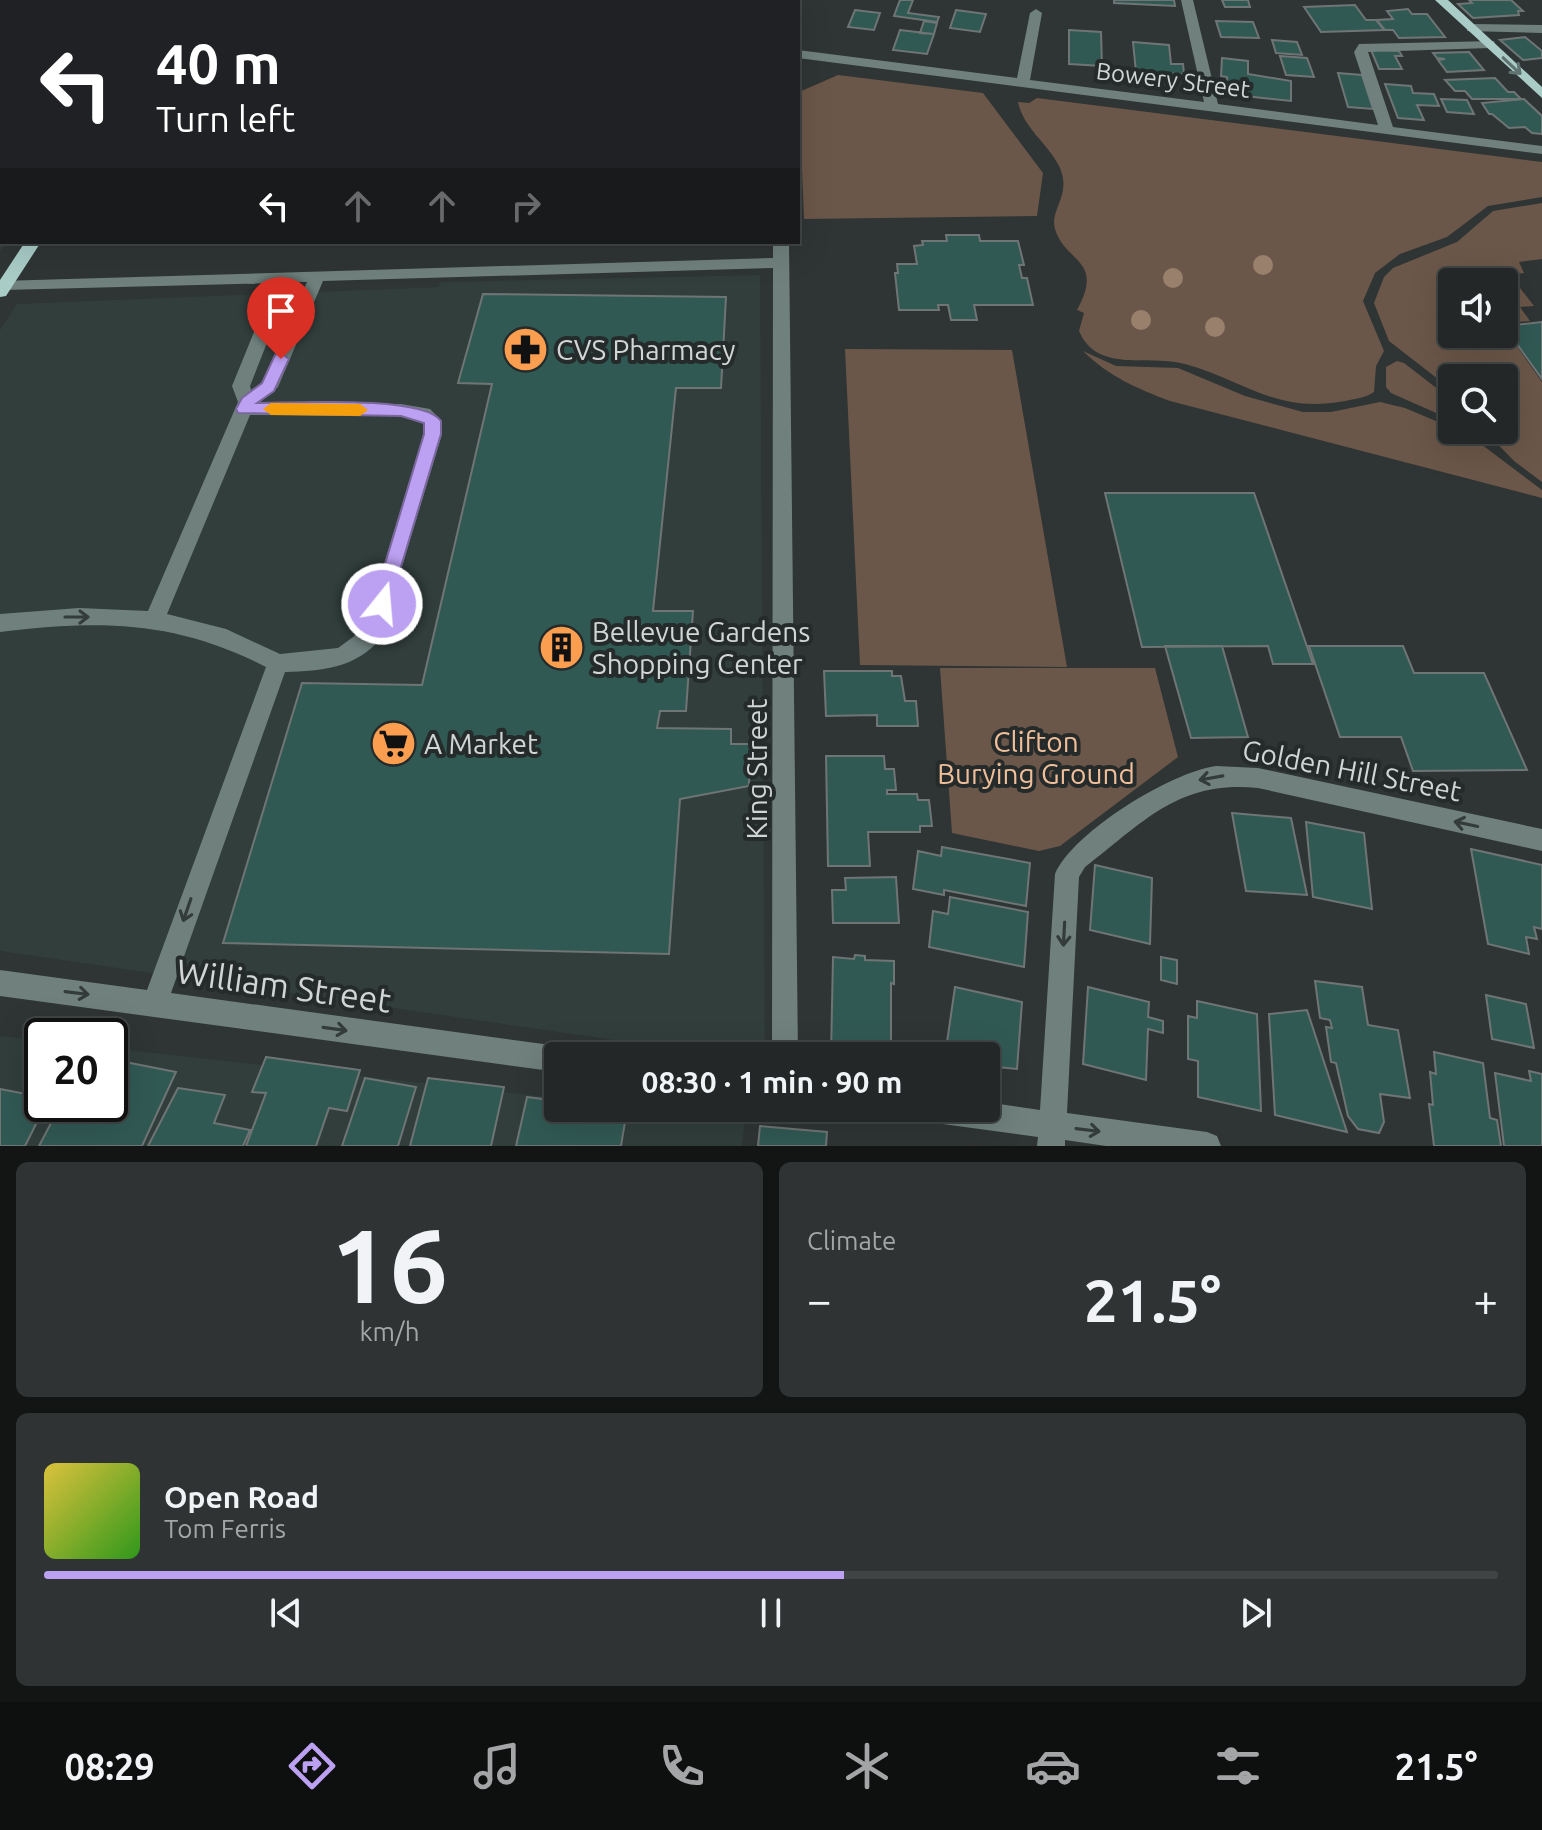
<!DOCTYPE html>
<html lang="en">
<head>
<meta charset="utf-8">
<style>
  :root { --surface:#232727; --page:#2f3333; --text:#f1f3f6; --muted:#a3a5a7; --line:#404444; --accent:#bca0f2 }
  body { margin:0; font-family:Ubuntu,sans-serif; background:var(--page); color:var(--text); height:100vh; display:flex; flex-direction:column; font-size:30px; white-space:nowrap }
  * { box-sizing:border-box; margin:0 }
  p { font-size:26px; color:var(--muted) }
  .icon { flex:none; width:44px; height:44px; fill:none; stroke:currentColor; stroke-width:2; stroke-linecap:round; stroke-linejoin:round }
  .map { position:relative; height:1146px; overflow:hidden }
  .details { display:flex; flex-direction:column; gap:16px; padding:16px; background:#131515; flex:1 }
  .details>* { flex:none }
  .hud { position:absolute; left:0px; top:0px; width:800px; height:244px; box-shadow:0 8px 32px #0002,0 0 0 2px var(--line); background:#202124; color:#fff; overflow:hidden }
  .fabs { position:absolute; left:1438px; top:268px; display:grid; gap:16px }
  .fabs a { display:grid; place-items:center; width:80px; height:80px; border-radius:8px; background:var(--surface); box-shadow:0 8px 32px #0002,0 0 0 2px var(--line); font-size:40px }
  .speed { position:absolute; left:24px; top:1018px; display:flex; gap:16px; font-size:40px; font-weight:700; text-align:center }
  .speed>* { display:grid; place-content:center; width:104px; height:104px; border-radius:50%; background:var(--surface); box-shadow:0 8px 32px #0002,0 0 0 2px var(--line); line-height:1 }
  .speed .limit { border:4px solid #111; border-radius:12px; background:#fff; color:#111 }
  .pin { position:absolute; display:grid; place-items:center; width:68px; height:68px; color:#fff; margin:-82px -34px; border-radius:50% 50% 50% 0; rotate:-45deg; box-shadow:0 0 8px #0007 }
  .pin .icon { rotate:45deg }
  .me { position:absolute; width:88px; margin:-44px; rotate:17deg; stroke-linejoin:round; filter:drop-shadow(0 0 6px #0008) }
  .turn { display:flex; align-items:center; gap:28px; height:168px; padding:0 24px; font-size:36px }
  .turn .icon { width:104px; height:104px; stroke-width:2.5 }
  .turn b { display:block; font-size:56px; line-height:68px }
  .lanes { display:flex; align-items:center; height:76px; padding:0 24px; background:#0003; justify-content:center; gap:40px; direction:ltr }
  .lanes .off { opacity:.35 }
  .big { font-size:60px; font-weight:700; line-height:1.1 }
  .details .widget { flex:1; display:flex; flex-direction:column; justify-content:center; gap:12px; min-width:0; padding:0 28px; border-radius:12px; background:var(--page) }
  .details .dial { align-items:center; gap:0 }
  .dial b { font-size:104px; line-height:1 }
  .song { display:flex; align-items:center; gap:24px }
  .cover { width:96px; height:96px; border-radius:12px; background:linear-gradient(135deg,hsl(50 70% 55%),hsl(110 70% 35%)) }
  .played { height:8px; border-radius:4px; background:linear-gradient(90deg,var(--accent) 55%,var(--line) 55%) }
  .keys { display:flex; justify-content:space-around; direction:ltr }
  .heat { display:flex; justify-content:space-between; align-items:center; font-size:44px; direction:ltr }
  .details .tiles { flex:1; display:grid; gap:16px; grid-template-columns:1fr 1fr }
  .widget:last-child { grid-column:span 2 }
  .trip { position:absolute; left:544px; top:1042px; width:456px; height:80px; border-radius:8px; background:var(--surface); box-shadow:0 8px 32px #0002,0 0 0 2px var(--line); font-weight:700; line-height:80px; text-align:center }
  .tabs { display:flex; height:128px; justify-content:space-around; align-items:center; background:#0e1010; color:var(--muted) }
  .tabs .icon { width:56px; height:56px }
  .tabs .current { color:var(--accent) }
  .tabs b { font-size:36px; color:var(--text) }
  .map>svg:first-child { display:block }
  .built { fill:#313e3c }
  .green { fill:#6b5749 }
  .building { fill:#315954; stroke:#6f7574; stroke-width:2 }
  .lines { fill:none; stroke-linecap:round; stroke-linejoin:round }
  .minor { fill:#6f807d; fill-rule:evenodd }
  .major { fill:#a9ccc7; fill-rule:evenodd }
  .tree { fill:#99806c }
  .oneway { stroke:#607371 }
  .oneway2 { stroke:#343b3b }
  .route { fill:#bca0f2; stroke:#7a689d; stroke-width:2 }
  .slow { fill:#f59e0b }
  .labels { text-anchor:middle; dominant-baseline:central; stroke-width:8; stroke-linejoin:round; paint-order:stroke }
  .far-street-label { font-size:24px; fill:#d2d5d5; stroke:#252a2a }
  .poi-label { font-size:28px; fill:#d2d5d5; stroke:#252a2a; text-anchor:start }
  .park-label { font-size:28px; fill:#f0bf9a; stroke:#252a2a }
  .street-label { font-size:28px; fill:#d2d5d5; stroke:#252a2a }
  .near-street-label { font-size:34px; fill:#d2d5d5; stroke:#252a2a }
</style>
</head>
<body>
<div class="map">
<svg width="1542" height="1146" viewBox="0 0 1542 1146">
  <rect width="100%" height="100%" fill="#2f3434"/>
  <!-- built -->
  <path class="built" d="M0 0H174L2 2V242H7L0 252Z
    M760 275 765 1056H724L0 951V330L17 304 439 287 440 282Z
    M0 1036 42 1040V1104H110V1048L558 1098V1108H644L745 1119 742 1146H0Z"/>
  <!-- green -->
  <path class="green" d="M838 75 983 93 1043 173 1037 216 804 219 799 92Z
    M1037 98 1542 162V197L1488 206 1447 237 1400 254 1375 273 1363 301 1384 351 1376 366 1374 392C1365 398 1355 399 1345 401 1276 414 1246 381 1185 364 1150 354 1097 374 1079 331L1084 313 1077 310C1105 259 1065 263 1055 229 1049 208 1074 195 1058 164 1046 142 1023 127 1018 102L1029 103Z
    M1542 203V259L1519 262 1524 273 1510 275 1534 306 1520 307 1530 321 1504 323V282H1452V334H1504V328L1542 382V482L1514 461 1484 430H1504V378H1452V390L1389 341 1374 303 1384 277 1393 268 1457 242 1493 211Z
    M845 349 1012 350 1067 667 860 665Z
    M1083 351 1116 366 1178 368 1245 396 1303 412H1331L1380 402 1405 408 1469 435 1542 490V498L1170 401C1138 389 1108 376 1083 351Z
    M1397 361 1404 363 1452 400V420L1391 393 1386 387V367Z
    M940 668H1155L1178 757 1060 846 1039 851 952 833Z"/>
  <!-- building -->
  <path class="building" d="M900 0H913L908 13 939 17 937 22 894 16Z
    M1114 0H1174L1175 6 1114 3Z
    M1222 0H1248L1250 7H1225Z
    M1469 0H1511L1523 11H1518L1519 15 1473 18 1458 4 1472 3Z
    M1355 5 1366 20H1376L1384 30 1321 32 1304 7Z
    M1408 9 1412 14H1427L1445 37 1399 38 1393 30H1385L1377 20 1393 19 1387 11Z
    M855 10 880 13 874 30 848 27Z
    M956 10 986 14 980 32 950 28Z
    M924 21 937 23 934 34 920 33Z
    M1216 21 1253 22 1259 38 1221 37Z
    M900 30 934 34 927 54 893 50Z
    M1069 30 1101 32 1102 66 1069 64Z
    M1525 37 1542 51V58L1523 60 1500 40Z
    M1272 40 1297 42 1302 55 1276 53Z
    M1133 42 1169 45 1171 64H1183L1184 74 1136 72Z
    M1371 50 1399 51 1402 56H1395L1402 69H1379Z
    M1469 52 1484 70 1447 72 1438 60 1445 59 1437 58 1433 53Z
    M1280 56 1307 58 1314 77 1286 75Z
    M1222 58 1248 61V74L1291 81V101L1227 94V77L1221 76Z
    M1338 73 1362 75 1373 109 1348 107Z
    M1495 78 1508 92H1514L1521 99H1472L1465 91H1455L1445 80Z
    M1385 84 1411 86 1413 93 1434 94 1439 106 1417 105 1424 120 1398 118Z
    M1441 99 1467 100 1474 114 1447 112Z
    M1524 99 1542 116V134L1532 133 1525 127 1509 128 1492 114H1489L1482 103Z
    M946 235H979L980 241H1018L1024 265H1019L1022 278H1027L1033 305H974L977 320H951L948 305H938L939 310H899L895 273H898L897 264H917L914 246 923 245 922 241H947Z
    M483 294 726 297 721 388H676L653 611H693L686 711H660L657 728 731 729V744H750L749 786 680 799 669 954 223 943 302 683 422 685 492 384 458 383Z
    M1542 322V379L1504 326Z
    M1105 493H1254L1313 664H1273L1268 646 1142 647Z
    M1165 646H1222L1248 737 1191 738Z
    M1309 646H1403L1414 673H1484L1527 770 1413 771 1401 737H1340Z
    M824 671H892V676H901L905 701H916L918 726H877V715L826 716Z
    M826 756H884L885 769H894L896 790H887V794H917L918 800H929L932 826H920V832H868L870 866H828Z
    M1232 813 1291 818 1307 895 1246 891Z
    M1306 822 1364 833 1372 909 1313 897Z
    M942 847 1030 863 1026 906 944 890V895L913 889 918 851 941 856Z
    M1471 849 1542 865V929L1534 927 1537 939 1526 937 1529 954 1488 944Z
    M1095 865 1152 878 1150 944 1090 930Z
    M896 877 899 923H833L832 890H846L845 878Z
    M950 897 1028 912 1024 967 929 947 933 911 948 914Z
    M855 955 865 956V960L894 961V984L891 983V1056L831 1055 833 957 854 959Z
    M1161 957 1177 960V984L1161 980Z
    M1315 981 1362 987 1368 1025 1398 1030 1410 1098 1380 1094 1384 1122 1379 1133 1358 1129 1348 1116 1336 1063 1331 1062 1326 1027 1332 1028 1330 1020 1320 1018Z
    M955 987 1022 1002 1017 1069 986 1066V1056H945Z
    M1088 987 1149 1002 1148 1017 1163 1021V1033L1148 1029 1146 1080 1083 1064Z
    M1486 995 1526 1004 1534 1048 1492 1039Z
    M1197 1001 1257 1014 1261 1111 1198 1097V1061L1188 1059V1016L1197 1018Z
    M1307 1010 1347 1132 1275 1115 1269 1014Z
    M1434 1052 1483 1063 1490 1118 1497 1120 1501 1146H1434L1429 1104 1433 1105 1430 1072 1436 1074Z
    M266 1057 360 1070 347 1111 329 1108 316 1146H246L266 1093 252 1092Z
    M110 1059 176 1072 142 1146H39L61 1104H110Z
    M1529 1071 1542 1074V1146H1504L1495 1073 1531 1081Z
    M365 1078 416 1087 398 1146H342Z
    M428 1078 504 1087 491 1146H410Z
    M178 1088 225 1095 214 1123 250 1130 243 1146H148Z
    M0 1089 42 1097V1104H46L25 1146H0Z
    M527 1097 558 1101V1108L627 1110 621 1146H516Z
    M760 1126 827 1132 826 1146H758Z"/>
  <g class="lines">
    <!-- minor -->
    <path class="minor" d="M370 0H397L398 2H371Z
      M1181 0H1193L1218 104 1378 125 1354 52 1359 44 1494 41 1495 44 1489 48 1368 52 1393 127 1542 146V154L798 58V50L1017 78 1030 13 1036 9 1042 13 1030 80 1204 102Z
      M1472 24 1542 25V33L1467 31V25Z
      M0 30H2V38H0Z
      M0 122H2V130H0Z
      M0 163H2V171H0Z
      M773 242H789L798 1056H772L773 268 323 281 278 387 259 403 401 404 430 409 442 421V434L380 639C356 668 322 671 285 672L171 993 558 1046 567 1050 570 1056H558V1072L0 996V970L147 990 266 667C174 620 100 620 0 632V614L79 608 148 611 238 402 232 386 274 283 4 290 0 289V281L773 258ZM291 282H307L262 383 251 390 250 386ZM250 415 401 416 424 424V434L364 629 338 648 280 654 226 629 167 614Z
      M1216 766 1258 768 1542 829V851L1258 788C1178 780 1144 822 1085 867L1079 877 1067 1113 1207 1132 1217 1136 1221 1146H1106L1065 1140V1146H1037L1038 1137 928 1122 918 1118 914 1108H986V1102L1040 1110 1055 874C1073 832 1171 772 1216 766Z"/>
    <!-- major -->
    <path class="major" d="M1435 0H1448L1542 87V98Z
      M25 242H41L6 296 0 297V280Z"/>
  </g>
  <!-- trees -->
  <g class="tree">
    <circle cx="1263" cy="265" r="10"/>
    <circle cx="1173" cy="278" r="10"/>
    <circle cx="1141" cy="320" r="10"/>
    <circle cx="1215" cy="327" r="10"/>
  </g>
  <!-- one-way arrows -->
  <defs><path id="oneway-shaft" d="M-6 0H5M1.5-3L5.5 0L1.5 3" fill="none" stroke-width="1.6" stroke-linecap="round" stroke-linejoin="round" transform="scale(2)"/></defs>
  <use class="oneway" href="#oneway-shaft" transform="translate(1512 66) rotate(43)"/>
  <g class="oneway2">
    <use href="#oneway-shaft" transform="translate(77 617)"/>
    <use href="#oneway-shaft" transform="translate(1211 778) rotate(170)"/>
    <use href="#oneway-shaft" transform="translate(1466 824) rotate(-168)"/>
    <use href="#oneway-shaft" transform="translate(187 910) rotate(109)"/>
    <use href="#oneway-shaft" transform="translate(1064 934) rotate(93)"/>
    <use href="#oneway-shaft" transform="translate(77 993) rotate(7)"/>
    <use href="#oneway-shaft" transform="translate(335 1029) rotate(8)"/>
    <use href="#oneway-shaft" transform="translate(1088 1130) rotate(7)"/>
  </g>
  <!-- route -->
  <path class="route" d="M281 353 289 359 274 391 257 403C292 403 423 395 441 421V434L388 610H375L373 604 424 434V423L401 416 238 413 236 409 242 398 262 383 275 355Z"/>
  <!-- slow -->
  <path class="slow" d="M271 403 360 404 368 410 360 416 271 415 263 409Z"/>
  <!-- icons -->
  <defs>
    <symbol id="pharmacy-disc" viewBox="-11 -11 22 22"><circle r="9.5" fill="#fb9e50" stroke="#252a2a"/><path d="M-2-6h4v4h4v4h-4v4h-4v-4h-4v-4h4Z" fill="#111"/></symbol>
    <symbol id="building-disc" viewBox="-11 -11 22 22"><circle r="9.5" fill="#fb9e50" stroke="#252a2a"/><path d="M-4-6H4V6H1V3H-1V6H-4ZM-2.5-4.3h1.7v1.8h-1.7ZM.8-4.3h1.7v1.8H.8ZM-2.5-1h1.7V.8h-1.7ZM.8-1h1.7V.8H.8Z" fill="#111"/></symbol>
    <symbol id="supermarket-disc" viewBox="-11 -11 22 22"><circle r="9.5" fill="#fb9e50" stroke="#252a2a"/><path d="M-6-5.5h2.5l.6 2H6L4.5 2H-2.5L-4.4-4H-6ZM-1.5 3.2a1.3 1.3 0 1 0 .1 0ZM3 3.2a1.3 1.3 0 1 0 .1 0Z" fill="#111"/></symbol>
  </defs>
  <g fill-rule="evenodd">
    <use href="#pharmacy-disc" x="500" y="324" width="51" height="51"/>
    <use href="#building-disc" x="536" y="622" width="51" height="51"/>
    <use href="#supermarket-disc" x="368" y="718" width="51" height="51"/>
  </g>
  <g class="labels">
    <!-- far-street labels -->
    <g class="far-street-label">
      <text transform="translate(1173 80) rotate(7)">Bowery Street</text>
    </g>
    <!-- poi labels -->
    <g class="poi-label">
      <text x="556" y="349">CVS Pharmacy</text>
      <text x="592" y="631">Bellevue Gardens<tspan x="592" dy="32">Shopping Center</tspan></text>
      <text x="424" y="743">A Market</text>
    </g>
    <!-- park labels -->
    <g class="park-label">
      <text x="1036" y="741">Clifton<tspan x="1036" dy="32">Burying Ground</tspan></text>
    </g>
    <!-- street labels -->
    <g class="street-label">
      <text transform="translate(756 769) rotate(-90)">King Street</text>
      <text transform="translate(1352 770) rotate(11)">Golden Hill Street</text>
    </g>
    <!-- near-street labels -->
    <g class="near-street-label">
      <text transform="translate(284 985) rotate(8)">William Street</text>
    </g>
  </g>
</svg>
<div class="fabs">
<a><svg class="icon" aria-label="sound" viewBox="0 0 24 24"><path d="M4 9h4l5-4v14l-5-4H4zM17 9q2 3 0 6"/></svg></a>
<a><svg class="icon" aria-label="search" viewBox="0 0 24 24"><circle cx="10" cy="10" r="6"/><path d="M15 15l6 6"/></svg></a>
</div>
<div class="speed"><div class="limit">20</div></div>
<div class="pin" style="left:281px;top:359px;background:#d93025"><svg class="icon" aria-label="arrive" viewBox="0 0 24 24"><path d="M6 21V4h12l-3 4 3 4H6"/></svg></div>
<svg class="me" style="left:382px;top:604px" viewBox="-20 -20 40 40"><circle r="17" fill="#bca0f2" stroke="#fff" stroke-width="3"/><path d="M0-11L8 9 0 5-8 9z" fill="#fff"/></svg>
<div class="trip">08:30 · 1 min · 90 m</div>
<div class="hud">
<div class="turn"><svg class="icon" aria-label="left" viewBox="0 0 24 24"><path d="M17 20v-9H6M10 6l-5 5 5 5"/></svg><div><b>40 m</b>Turn left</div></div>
<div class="lanes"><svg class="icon" aria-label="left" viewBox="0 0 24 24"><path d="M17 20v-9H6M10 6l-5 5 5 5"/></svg><svg class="icon off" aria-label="ahead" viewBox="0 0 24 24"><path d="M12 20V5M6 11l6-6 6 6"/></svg><svg class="icon off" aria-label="ahead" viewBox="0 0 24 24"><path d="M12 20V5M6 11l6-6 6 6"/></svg><svg class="icon off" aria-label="right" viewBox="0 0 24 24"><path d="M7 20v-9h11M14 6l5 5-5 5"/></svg></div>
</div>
</div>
<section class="details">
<div class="tiles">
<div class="widget dial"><b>16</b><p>km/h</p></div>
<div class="widget"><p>Climate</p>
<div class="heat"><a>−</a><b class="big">21.5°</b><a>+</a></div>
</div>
<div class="widget">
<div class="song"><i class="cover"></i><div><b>Open Road</b><p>Tom Ferris</p></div></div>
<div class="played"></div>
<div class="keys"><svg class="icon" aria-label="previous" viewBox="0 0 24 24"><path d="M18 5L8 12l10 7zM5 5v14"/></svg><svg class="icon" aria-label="pause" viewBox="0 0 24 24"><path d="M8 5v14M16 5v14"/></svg><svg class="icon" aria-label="next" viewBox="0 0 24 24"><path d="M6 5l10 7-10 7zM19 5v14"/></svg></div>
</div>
</div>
</section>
<nav class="tabs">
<b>08:29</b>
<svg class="icon current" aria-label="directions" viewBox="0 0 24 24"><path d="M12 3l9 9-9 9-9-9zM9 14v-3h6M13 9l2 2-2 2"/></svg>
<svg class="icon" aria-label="music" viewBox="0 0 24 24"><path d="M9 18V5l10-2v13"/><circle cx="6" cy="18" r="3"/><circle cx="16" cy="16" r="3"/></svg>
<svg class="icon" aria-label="phone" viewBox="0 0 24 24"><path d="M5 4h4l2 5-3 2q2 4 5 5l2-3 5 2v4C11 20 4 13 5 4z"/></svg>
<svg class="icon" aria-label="climate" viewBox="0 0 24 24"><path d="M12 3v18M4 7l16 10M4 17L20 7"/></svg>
<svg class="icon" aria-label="car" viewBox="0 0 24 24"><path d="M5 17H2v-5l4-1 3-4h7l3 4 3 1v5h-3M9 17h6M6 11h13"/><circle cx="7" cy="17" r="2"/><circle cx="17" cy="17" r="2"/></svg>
<svg class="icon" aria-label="filters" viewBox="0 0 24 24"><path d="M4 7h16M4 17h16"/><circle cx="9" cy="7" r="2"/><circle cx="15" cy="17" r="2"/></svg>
<b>21.5°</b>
</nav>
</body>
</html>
